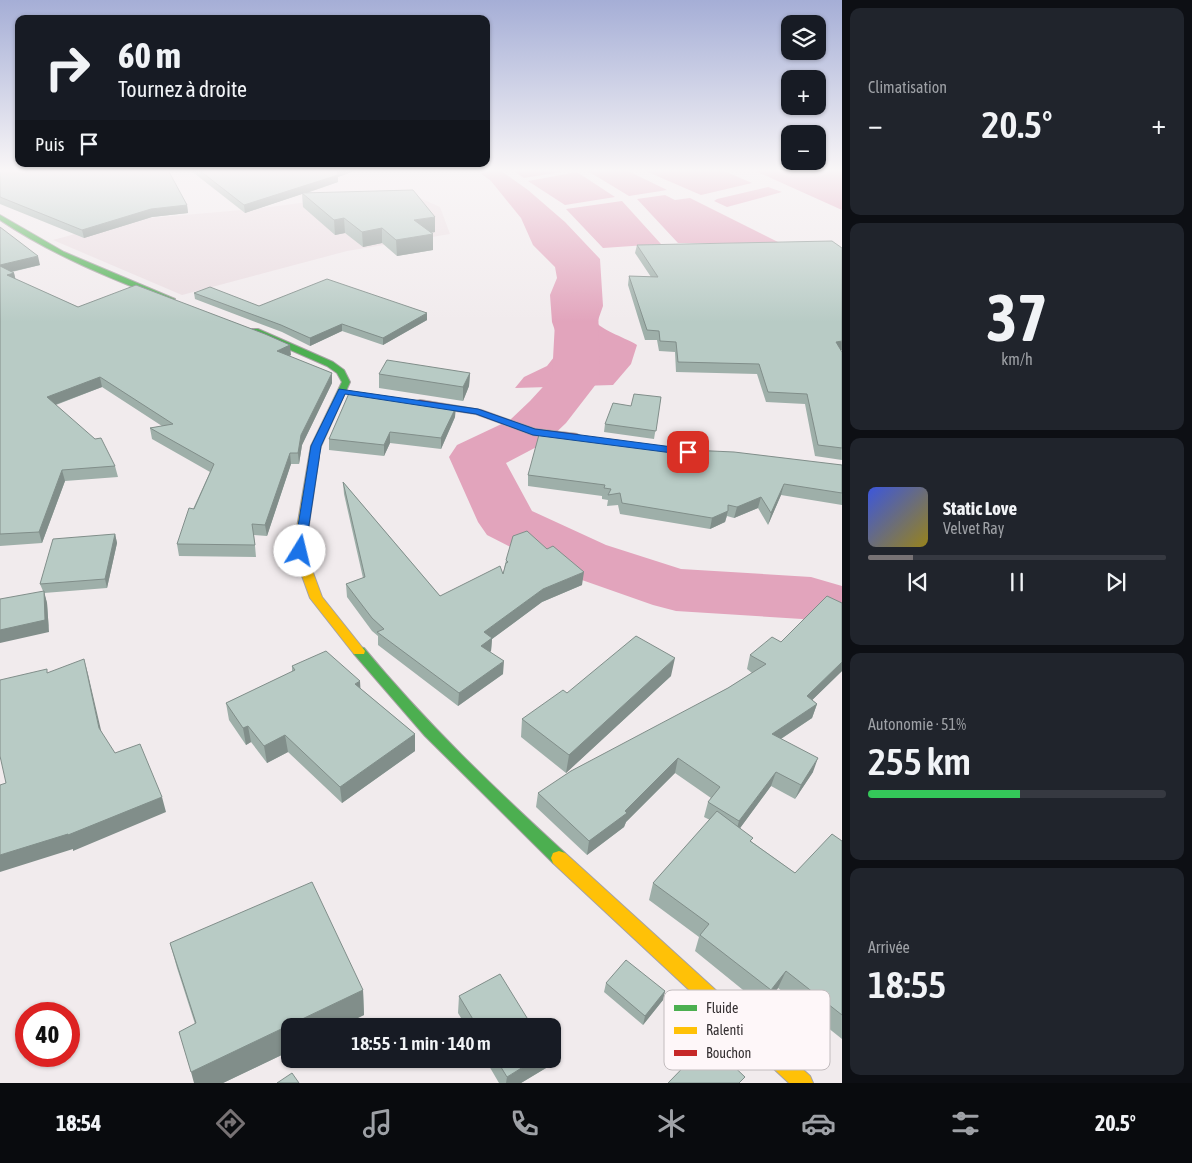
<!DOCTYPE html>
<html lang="fr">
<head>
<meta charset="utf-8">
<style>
  :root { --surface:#171b24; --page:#20242c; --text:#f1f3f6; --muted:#9ea1a6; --line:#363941; --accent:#777274 }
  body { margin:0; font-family:"Asap Condensed",sans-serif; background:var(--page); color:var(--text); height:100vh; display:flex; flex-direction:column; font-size:19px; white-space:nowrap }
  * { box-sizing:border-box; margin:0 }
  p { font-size:16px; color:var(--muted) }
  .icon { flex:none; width:28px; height:28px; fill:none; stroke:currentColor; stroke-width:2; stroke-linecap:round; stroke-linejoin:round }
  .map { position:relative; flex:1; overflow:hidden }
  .drawer { display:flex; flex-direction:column; gap:8px; padding:8px; background:#0d0f14; width:350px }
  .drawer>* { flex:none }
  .banner { position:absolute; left:15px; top:15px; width:475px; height:152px; border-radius:10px; box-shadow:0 1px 4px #0004; background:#171b24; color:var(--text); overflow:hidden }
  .controls { position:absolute; left:781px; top:15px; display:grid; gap:10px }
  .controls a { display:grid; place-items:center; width:45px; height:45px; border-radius:10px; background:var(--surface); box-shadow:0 1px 4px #0004; font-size:25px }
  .speed { position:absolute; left:15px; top:1002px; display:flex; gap:10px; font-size:25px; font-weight:700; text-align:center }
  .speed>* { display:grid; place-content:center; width:65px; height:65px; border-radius:50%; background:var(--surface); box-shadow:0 1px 4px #0004; line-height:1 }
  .speed .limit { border:8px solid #d22; background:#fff; color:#111 }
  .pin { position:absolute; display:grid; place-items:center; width:42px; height:42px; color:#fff; margin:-21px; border-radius:10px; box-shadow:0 2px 8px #0006 }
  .me { position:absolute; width:55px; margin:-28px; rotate:9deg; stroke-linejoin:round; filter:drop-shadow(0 0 4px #0008) }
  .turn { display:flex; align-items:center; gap:18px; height:105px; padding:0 20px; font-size:22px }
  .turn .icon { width:65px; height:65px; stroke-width:2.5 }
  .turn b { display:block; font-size:35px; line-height:42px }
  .then { display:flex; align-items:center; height:48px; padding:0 20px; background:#0003; gap:10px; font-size:19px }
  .big { font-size:38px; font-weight:600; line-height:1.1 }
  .drawer .widget { flex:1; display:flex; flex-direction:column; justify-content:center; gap:8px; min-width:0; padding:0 18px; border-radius:10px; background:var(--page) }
  .drawer .dial { align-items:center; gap:0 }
  .dial b { font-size:65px; line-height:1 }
  .song { display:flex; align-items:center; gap:15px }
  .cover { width:60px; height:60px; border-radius:8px; background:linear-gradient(135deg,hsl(230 70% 55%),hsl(50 70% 35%)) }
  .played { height:5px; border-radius:2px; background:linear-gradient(90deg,var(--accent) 15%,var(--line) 15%) }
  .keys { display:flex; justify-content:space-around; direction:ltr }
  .heat { display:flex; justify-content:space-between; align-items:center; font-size:28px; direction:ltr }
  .charge { height:8px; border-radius:4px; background:linear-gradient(90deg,#34c759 51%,var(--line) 0) }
  .trip { position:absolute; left:281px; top:1018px; width:280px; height:50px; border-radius:10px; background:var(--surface); box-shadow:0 1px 4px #0004; font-weight:600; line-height:50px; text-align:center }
  .tabs { display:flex; height:80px; justify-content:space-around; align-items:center; background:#090b0e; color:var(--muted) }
  .tabs .icon { width:35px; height:35px }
  .tabs .active { color:var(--accent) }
  .tabs b { font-size:22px; color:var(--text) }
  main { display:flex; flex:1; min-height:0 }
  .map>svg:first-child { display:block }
  .built { fill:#eadde1 }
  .water { fill:#e2a4bc }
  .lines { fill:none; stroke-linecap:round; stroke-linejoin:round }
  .river { fill:#e2a4bc; fill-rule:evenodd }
  .fast-casing { stroke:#a6a2a3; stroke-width:2 }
  .slow-casing { stroke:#a6a2a3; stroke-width:2 }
  .jam-casing { stroke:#a6a2a3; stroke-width:2 }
  .fast { fill:#4caf50; fill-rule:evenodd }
  .slow { fill:#ffc107; fill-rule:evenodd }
  .jam { fill:#c62828; fill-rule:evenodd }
  .wall { fill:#9eafa9 }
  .shaded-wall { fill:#818e8a }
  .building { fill:#b8cbc5; stroke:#818e8a }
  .route { fill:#1a73e8; stroke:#114b97 }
  .key { fill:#fef7f9; stroke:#c2bcbe; stroke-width:1 }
  .key-label { font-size:14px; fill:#363133 }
</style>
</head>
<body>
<main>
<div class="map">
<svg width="842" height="1083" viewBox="0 0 842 1083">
  <rect width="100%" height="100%" fill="#f1ebed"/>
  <!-- built -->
  <path class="built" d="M402 190 440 207 450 234 347 251 182 295 53 240 126 220 254 209Z"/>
  <!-- water -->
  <path class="water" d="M476 170H500L528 190 565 222 600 259 603 306 597 323C602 330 628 339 637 345L631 364 613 385 515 388 524 377 547 366 558 352 559 342 552 322 550 295 557 278 555 267 533 245 521 218 491 181Z
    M512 170H573L524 178Z
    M586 170H626L667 190 629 196Z
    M643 170H722L752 183 701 195Z
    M753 170H842V210Z
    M577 172 615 197 565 205 528 181Z
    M768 187 782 192 727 207 714 201 717 199Z
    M665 195 675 200 690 198 780 243H678L637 199Z
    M622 201 661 244 603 248 566 209Z"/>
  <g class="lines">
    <!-- river -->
    <path class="river" d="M577 292 592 295 598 304 600 379 566 423 546 442 506 463 532 511 606 545 681 569 811 577 842 586V632L802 619 676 611 653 605 562 573 487 535 478 522 449 457 457 445 510 420 530 401 552 377 556 304 562 295Z"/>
    <defs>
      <path id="fast" d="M0 215 64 252 175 299 168 301C110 278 52 255 0 220Z
        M252 329H258L333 362 344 370 350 382 321 446 318 459 314 460 309 457 311 446 342 382 337 373 327 366 252 333Z
        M359 647 364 648C425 722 494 788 565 853L567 858 565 863 559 865 553 863 425 736 354 654 353 651 354 648Z"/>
      <path id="slow" d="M314 454 319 457 305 551 322 597 365 651 364 654H354L310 598 293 551 309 457Z
        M559 851 565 853 810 1076 813 1083H789L553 863 551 858 553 853Z"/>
      <path id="jam" d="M420 400 481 410 535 429 577 434 582 437 577 440 533 435 476 414 417 405V401Z"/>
    </defs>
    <!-- fast casing -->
    <use href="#fast" class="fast-casing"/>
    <!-- slow casing -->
    <use href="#slow" class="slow-casing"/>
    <!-- jam casing -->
    <use href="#jam" class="jam-casing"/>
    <!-- fast -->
    <use href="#fast" class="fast"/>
    <!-- slow -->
    <use href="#slow" class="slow"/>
    <!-- jam -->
    <use href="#jam" class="jam"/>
  </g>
  <!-- wall -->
  <path class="wall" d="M190 170H357L338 177V182L307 193 435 232 431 233 433 250 397 256 382 243 363 247 345 233 335 235 303 207 302 194 245 213Z
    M0 171 187 205 188 213 152 217 84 238 0 204Z
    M0 227 40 265 12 272 14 273 15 279 78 307 291 355 289 356 332 373V383L302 445 299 464H291L267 536 254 535 256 557 179 556 177 544 210 472 152 439 150 428 162 426 102 387 56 405 115 466 118 477 65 481 42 543 0 546Z
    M637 245 842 350H841L842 352V460L815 456 805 404 766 402 757 374 676 372 675 352 659 351 657 340H645L628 285 629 276 651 277 635 253Z
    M194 293 259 306 427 313V320L383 345 342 331 310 346 282 332 195 299Z
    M470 373 469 386 463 401 379 388V374Z
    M661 397 654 439 604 432 605 424 631 406Z
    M455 417 441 449 390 443 384 456 329 450V439Z
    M690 450 842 465V505L781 495 768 525 758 508 734 518 727 516 725 522 710 529 620 514 618 505 607 506 608 500 602 499V496L528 486V475Z
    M343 482 440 596 503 574 506 560 582 585 542 602 492 639 491 651 490 652 503 674 458 706 378 645V636L372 631 347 597 346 584 363 578 344 494Z
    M115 534 117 543 107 588 44 593 47 603 49 632 43 591 40 584Z
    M842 603V671L812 700 817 704 812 718 781 739 813 772 795 799 771 786 740 828 752 842 795 873 842 841V1039L778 988 764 1007 695 951 699 937 649 900 653 883 710 820 704 817 708 802 711 798 675 773 626 822 624 827 587 855 536 807 538 793 728 688 752 673 747 669 750 655 781 642Z
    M292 666 361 689 415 734V751L342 803 288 752 267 763 251 742 246 745 229 720 226 703 292 672Z
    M671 676 566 773 521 737 522 719 567 693Z
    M170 943 363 990 364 1015 341 1026H290V1051L223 1083H194L195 1024 177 968Z
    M606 983 665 991 663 1000 643 1025 604 992Z
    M459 996 532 1026H466L458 1013Z
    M485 1059H547L546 1068 521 1083H499Z"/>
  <!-- shaded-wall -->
  <path class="shaded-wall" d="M337 170H357L338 177V182L303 194 302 193V194L245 213 244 205Z
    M187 205 188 213 152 217 84 238 82 230 151 209Z
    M435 217V232L414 235V220Z
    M344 218 345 233 335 235 334 220Z
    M382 228V243L363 247 362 232Z
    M433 234V250L397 256 396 240Z
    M38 256 40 265 1 274 0 265Z
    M14 273 16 281 7 275Z
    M427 313V320L383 345V338Z
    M342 324V331L310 346V338Z
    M842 341V350L833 351 836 342Z
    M290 345 291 355 278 361 277 351Z
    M332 373V383L302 445 299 464 298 453 301 435Z
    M470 373 469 386 463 401V387Z
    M100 377 102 387 49 407 47 397Z
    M456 407 455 417 441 449V438Z
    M390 432V443L384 456V445Z
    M290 453 291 464 267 536 265 525Z
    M62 470 65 481 42 543 39 532Z
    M784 484 781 495 768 525 771 513Z
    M761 497 758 508 734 518 737 507Z
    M728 511 725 522 710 529 712 518Z
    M115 534 117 543 107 588 105 579Z
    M584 572 582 585 542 602 492 639 491 651 480 659 481 646 484 632 543 589Z
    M44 591 47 603 49 632 0 643V630Z
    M675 658 671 676 566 773 569 755Z
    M84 659 88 674 104 743 99 728Z
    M504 661 503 674 458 706 459 693Z
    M842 662V671L802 710 807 696Z
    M360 681 361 697 355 684Z
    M817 704 812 718 767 748 772 734Z
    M248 726 251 742 246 745 243 728Z
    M415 734V751L342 803 340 787Z
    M285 735 288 752 267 763 264 746Z
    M678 758 675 773 626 822 624 827 587 855 589 841 625 811Z
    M818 758 813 772 795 799 801 785Z
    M776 772 771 786 735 835 739 821Z
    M162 797 166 812 73 851V849L0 872V855Z
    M786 971 778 988 764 1007 771 990Z
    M363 990 364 1015 341 1026H290V1051L223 1083H194L191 1072Z
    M665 991 663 1000 643 1025 645 1016Z
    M536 1059H547L546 1068 521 1083H506L507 1077Z"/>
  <!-- building -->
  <path class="building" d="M3 170H168L187 205 151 209 82 230 0 197V171Z
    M199 170H337L338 175 244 205Z
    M413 190 435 217 414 220 433 234 396 240 382 228 362 232 344 218 334 220 302 193Z
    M0 227 38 256 0 265Z
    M832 241 842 248V341L836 342 842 352V448L818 445 807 394 768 392 759 364 678 362 676 342 660 341 659 331 647 330 629 276 658 277 637 245Z
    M0 266 14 273 7 275 78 307 136 285 265 334 290 345 277 351 332 373 301 435 298 453H290L265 525 252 524 255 545 177 544 189 508 194 509 214 464 150 428 173 424 100 377 47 397 95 439 101 438 115 466 62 470 39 532 0 534Z
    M327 279 427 313 383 338 342 324 310 338 281 325 194 293 210 287 259 306Z
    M387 360 470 373 463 387 379 374Z
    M350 391 456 407 441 438 390 432 384 445 329 439Z
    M634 394 661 397 656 431 605 424 613 403 631 406Z
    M540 431 690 450 734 452 842 465V493L784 484 771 513 761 497 737 507 728 505V511L712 518 622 503 620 493 608 495 611 489 604 488 605 485 528 475Z
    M343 482 440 596 500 566 503 574 506 563 508 562 506 560 513 536 527 531 547 549 553 546 584 572 543 589 484 632 492 638 481 646 504 661 459 693 377 632 384 629 372 618 346 584 365 577Z
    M115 534 105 579 40 584 53 539Z
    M44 591 45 620 0 630V599Z
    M827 596 842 603V662L807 696 817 704 772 734 818 758 801 785 776 772 739 821 708 802 720 787 678 758 625 811 627 813 589 841 538 793 571 771 728 688 766 664 750 655 772 637 781 642Z
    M636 636 675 658 569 755 522 719 563 690 567 693Z
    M326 651 360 681 355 684 415 734 340 787 285 735 264 746 248 726 243 728 226 703 295 670 292 666Z
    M84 659 99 728 115 753 140 744 162 797 68 835V834L0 855V785L6 783 0 756V680L47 669V673Z
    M717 811 753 838 750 841 795 873 832 834 842 841V1015L786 971 771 990 700 935 709 924 653 883Z
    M312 882 363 990 191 1072 179 1032 196 1023 170 943Z
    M626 960 665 991 645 1016 606 983Z
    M500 974 532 1026H477L459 996Z
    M708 1042 745 1077 739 1083H668Z
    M496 1059H536L507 1077Z
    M292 1073 299 1083H277Z"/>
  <!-- sky -->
  <linearGradient id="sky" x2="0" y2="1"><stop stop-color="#a5aed6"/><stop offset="0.53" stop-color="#f9f6f7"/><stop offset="1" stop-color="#f9f6f7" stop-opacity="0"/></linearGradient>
  <rect width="842" height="322" fill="url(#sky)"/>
  <!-- route -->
  <path class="route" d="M339 389 478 409 535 429 688 449 693 452 688 455 533 435 476 414 345 394 321 446 305 551 300 554 295 553 294 551 311 446Z"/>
  <!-- legend -->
  <rect x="664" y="990" width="166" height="80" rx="8" class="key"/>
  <rect x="674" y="1005" width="23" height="6" fill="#4caf50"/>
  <rect x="674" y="1027" width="23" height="7" fill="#ffc107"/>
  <rect x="674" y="1050" width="23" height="6" fill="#c62828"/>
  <g class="key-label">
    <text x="706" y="1013">Fluide</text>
    <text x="706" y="1035">Ralenti</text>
    <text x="706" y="1058">Bouchon</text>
  </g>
</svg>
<div class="controls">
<a><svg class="icon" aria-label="layers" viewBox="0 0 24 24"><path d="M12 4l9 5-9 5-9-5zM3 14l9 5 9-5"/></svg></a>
<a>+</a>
<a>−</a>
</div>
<div class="speed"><div class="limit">40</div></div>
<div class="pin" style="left:688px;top:452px;background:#d93025"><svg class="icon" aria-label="arrive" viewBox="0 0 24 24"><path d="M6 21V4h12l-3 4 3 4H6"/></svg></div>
<svg class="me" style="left:300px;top:551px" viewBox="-20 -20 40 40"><circle r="19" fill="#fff"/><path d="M0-13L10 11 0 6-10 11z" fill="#1a73e8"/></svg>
<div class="trip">18:55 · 1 min · 140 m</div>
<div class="banner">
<div class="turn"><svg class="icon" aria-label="right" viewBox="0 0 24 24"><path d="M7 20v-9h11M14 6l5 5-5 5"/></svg><div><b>60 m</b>Tournez à droite</div></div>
<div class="then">Puis<svg class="icon" aria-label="arrive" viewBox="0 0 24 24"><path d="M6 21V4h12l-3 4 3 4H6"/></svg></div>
</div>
</div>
<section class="drawer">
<div class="widget"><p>Climatisation</p>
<div class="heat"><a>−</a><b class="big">20.5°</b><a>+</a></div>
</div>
<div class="widget dial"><b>37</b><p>km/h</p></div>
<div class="widget">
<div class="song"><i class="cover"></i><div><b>Static Love</b><p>Velvet Ray</p></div></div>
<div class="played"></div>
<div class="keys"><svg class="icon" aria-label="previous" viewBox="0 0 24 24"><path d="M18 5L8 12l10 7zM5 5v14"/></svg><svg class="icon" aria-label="pause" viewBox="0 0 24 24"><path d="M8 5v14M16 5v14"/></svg><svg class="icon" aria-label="next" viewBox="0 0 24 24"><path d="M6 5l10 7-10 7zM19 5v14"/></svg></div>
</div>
<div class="widget"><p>Autonomie · 51%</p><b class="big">255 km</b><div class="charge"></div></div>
<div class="widget"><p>Arrivée</p><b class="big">18:55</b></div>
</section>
</main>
<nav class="tabs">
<b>18:54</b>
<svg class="icon active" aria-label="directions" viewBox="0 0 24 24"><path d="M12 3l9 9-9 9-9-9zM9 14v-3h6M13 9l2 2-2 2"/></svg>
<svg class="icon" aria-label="music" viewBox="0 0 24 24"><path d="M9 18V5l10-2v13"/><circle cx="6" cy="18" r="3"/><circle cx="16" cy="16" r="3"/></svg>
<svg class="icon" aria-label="phone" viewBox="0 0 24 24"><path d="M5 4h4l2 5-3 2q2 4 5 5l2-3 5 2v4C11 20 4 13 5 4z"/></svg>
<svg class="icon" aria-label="climate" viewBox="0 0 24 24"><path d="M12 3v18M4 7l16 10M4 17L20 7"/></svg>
<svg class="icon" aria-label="car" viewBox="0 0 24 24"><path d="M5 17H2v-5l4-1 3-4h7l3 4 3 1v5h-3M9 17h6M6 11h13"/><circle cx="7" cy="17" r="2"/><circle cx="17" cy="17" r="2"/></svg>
<svg class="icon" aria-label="filters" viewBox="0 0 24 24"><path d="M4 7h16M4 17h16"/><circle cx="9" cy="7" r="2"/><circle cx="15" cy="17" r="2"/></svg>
<b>20.5°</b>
</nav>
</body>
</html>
